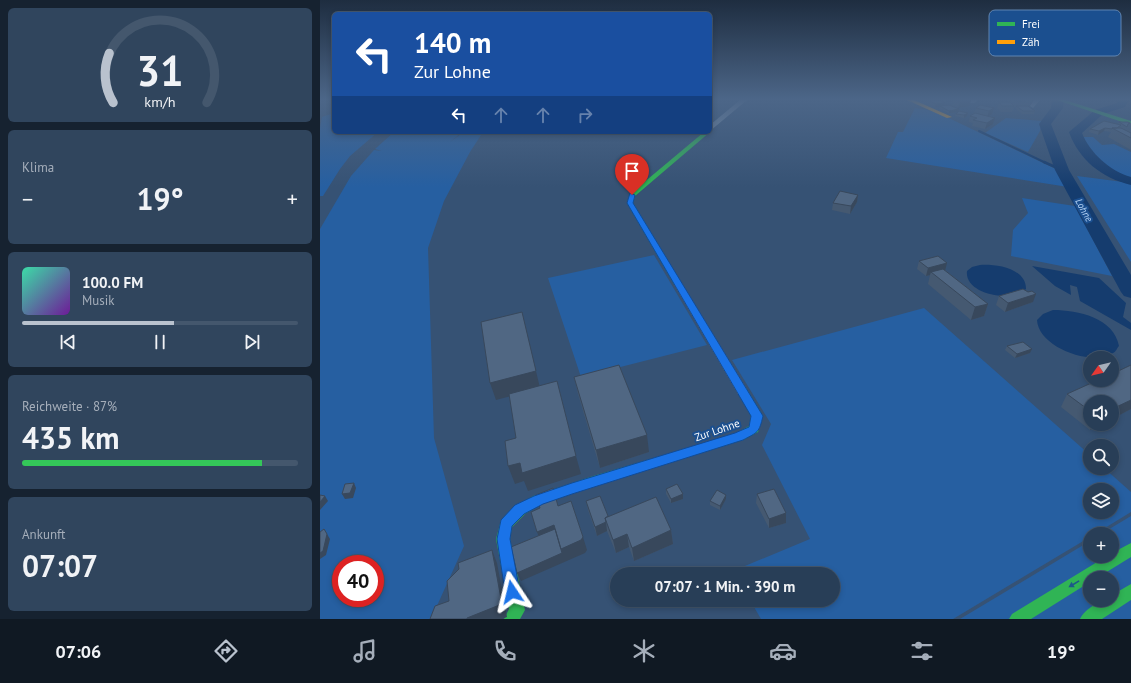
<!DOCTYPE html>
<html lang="de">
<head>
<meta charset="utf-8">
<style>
  :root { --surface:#283e57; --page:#30455d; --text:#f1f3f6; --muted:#a5aeba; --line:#44576d; --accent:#b9c2ce }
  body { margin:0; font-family:"PT Sans",sans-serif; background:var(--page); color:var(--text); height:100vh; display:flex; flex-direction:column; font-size:15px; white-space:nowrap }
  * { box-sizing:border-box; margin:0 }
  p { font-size:13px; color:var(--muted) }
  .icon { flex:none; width:22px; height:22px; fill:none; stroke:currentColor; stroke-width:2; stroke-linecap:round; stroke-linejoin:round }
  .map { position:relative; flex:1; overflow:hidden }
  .details { display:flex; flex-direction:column; gap:8px; padding:8px; background:#162230; width:320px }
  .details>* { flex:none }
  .banner { position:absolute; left:12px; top:12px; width:380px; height:122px; border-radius:6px; box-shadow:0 2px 6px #0003,0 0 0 1px var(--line); background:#1a4fa0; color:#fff; overflow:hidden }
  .needle { width:26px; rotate:236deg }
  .tools { position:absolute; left:763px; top:351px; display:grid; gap:8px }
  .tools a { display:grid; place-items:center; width:36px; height:36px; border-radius:50%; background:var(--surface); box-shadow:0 2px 6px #0003,0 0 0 1px var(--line); font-size:20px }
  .speed { position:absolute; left:12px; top:555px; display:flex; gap:8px; font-size:20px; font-weight:700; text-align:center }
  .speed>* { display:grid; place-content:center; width:52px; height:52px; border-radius:50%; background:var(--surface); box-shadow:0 2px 6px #0003,0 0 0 1px var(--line); line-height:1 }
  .speed .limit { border:6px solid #d22; background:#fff; color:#111 }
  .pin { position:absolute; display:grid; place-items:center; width:34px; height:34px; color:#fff; margin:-41px -17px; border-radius:50% 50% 50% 0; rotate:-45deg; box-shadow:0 0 4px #0007 }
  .pin .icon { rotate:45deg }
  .me { position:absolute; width:44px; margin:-22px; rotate:350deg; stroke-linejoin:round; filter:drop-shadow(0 0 3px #0008) }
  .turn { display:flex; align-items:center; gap:14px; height:84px; padding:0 16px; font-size:18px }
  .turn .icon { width:52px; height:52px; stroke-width:2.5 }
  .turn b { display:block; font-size:28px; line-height:34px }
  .lanes { display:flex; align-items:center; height:38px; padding:0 16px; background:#0003; justify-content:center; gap:20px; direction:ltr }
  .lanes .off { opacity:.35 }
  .big { font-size:30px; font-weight:700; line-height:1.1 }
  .details .tile { flex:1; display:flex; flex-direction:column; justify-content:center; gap:6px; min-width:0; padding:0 14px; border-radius:6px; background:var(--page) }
  .details .dial { align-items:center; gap:0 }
  .dial svg { height:104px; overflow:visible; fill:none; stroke:var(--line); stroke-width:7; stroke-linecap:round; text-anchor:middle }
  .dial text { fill:var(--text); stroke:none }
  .song { display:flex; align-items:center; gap:12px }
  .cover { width:48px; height:48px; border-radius:6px; background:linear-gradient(135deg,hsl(160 70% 55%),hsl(280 70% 35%)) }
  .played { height:4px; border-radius:2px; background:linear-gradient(90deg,var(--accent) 55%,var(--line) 55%) }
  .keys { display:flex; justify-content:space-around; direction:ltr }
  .heat { display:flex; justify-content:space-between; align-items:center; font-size:22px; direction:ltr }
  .charge { height:6px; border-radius:3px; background:linear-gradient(90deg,#34c759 87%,var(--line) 0) }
  .trip { position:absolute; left:290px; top:567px; width:230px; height:40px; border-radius:20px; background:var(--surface); box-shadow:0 2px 6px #0003,0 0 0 1px var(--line); font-weight:700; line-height:40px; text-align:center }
  .dock { display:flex; height:64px; justify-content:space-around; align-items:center; background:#101923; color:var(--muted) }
  .dock .icon { width:28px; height:28px }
  .dock .active { color:var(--accent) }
  .dock b { font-size:18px; color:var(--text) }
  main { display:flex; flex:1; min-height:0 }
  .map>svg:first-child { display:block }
  .green { fill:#265fa1; fill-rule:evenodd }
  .water { fill:#153c6e }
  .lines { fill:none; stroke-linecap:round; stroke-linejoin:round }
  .stream-far1 { stroke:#153c6e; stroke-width:2 }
  .stream { stroke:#153c6e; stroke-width:2.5 }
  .river { fill:#153c6e; fill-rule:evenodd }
  .street { fill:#7d92a8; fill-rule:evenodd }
  .fast { fill:#30b455; fill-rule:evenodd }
  .slow { fill:#ff9f0a; fill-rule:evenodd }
  .wall { fill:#455971 }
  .shaded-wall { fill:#38485c }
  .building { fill:#506783; stroke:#38485c }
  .oneway { fill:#1d5989 }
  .route { fill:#1a73e8; stroke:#114b97 }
  .labels { text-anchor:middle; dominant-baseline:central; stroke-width:4; stroke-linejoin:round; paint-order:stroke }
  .far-water-label { font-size:10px; font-style:italic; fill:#b5d3f5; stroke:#1b4f8f }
  .street-label { font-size:11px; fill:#fff; stroke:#1b4f8f }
  .key { fill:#1b4f8f; stroke:#5f84b1; stroke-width:1 }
  .key-label { font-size:11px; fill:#fff }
</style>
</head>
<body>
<main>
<section class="details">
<div class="tile dial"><svg viewBox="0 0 100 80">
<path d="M14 69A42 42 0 1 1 86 69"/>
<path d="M14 69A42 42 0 0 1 11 31" stroke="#b9c2ce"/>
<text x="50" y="56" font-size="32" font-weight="700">31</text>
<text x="50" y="72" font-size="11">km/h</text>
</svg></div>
<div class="tile"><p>Klima</p>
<div class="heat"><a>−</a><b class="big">19°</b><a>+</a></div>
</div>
<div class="tile">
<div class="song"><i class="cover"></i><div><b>100.0 FM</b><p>Musik</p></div></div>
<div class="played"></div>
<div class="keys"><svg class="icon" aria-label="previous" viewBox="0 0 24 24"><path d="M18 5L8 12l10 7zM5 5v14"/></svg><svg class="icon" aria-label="pause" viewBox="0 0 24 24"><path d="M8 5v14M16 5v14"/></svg><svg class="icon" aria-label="next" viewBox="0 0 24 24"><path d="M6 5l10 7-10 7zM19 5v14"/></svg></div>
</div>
<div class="tile"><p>Reichweite · 87%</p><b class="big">435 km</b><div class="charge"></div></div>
<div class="tile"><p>Ankunft</p><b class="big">07:07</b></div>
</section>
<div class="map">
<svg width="811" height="619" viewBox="0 0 811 619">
  <rect width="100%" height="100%" fill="#365274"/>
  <!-- green -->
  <path class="green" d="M595 108 614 111 740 171 748 187 566 158 578 132H583Z
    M14 113V132H58L30 156 20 169 3 196H0V128L2 117Z
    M686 118 722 121 720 131 708 152 665 133Z
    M74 132H142L130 142 144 132H163L150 152 124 201 108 248 114 438 144 546 111 619H0V229L31 176 54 150 62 151 55 149ZM21 564H55V598H21Z
    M763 137H773L782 145 794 144 811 152V179L787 169 763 142Z
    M757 176 811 183V262Z
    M702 198 755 206 792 276 691 256 693 230 708 213Z
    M334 255 387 345 261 377 228 278Z
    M604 308 770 455V468H784L811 492V512L775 534H770V537L633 619H441L430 600H513V574H414L413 571 490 539 442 445 451 424 412 360ZM770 490H792V512H770Z
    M811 516V619H640L770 541V556H792V534H781ZM770 578H792V600H770Z"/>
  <!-- water -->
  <path class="water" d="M660 265C676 264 706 268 706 289 693 303 644 295 647 271L652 267Z
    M712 266 779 278 806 303 803 317 811 323V330L760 301 757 287 750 285 751 295 735 286Z
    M733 310C758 310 794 318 799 346 797 348 796 352 793 353 772 367 718 347 717 320L723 314Z"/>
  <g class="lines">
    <!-- stream-far1 -->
    <path class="stream-far1" d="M659 131 726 163"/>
    <!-- stream -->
    <path class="stream" d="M724 162 742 170"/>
    <!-- river -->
    <path class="river" d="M732 100H744L743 108 731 124 749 170 811 275V298L804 296 801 292 735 170 719 124 731 108Z
      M798 100H809L805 107 783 114 762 133C770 153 790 171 811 177V185C782 178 759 160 749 132L775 110 797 103Z"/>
    <!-- street -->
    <path class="street" d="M420 100H427L390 131V125Z
      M638 100H657V101L654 103H641Z
      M714 100H720L713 108 710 106Z"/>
    <!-- fast -->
    <path class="fast" d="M737 100H745L811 121V125Z
      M384 132H390L315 196 313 203 362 284 358 287 354 284 307 203 310 194Z
      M422 387 426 388 443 416 438 432 423 440 274 486 222 504 205 514 192 527 190 539 205 610 200 619H184L189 609 176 539 181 520 195 506 213 496 273 476 415 434 429 426 431 416 417 391 418 388Z
      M811 543V557L777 578H770V582L711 619H689L692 614 787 556H792V553Z
      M811 584V600L782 619H760C765 608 781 600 792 600V595Z"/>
    <!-- slow -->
    <path class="slow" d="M587 100H594L632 117 627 118Z
      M358 281 362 284 426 388 427 391 426 394H418L354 284Z"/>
  </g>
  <!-- wall -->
  <path class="wall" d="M607 100 625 103 624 106 639 109 638 112 629 113 619 109 620 106 615 107 606 103Z
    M622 100H650L649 106 638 108 632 105 633 102H626Z
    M687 100H713L711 105 704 106 715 111 714 114H702L696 109V107H694L692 112H681L677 108 679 102 690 103 691 101H688Z
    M656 108H674L672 114 668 116 673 124 665 129 652 126 653 123 649 122 650 116 655 114 654 113Z
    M648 113 647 116 644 118 635 116 636 114Z
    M799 122 811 123V150L788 137 791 132 784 131 778 135 769 132 770 129 798 125Z
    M538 195 537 202 530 214 512 210 513 203Z
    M599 261 625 270 668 304 664 316 651 320 608 284 610 275 606 276 597 269Z
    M679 296 713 302 685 312 676 305Z
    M687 346 710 353 695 358 685 350Z
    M811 365V409L792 419 770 402V424H782L770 430 741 407 747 394Z
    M254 377 329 452 280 468 258 394Z
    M346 489 363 494V499L351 503 346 494Z
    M437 494 466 513V523L449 528 436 503Z
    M406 495V499L400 510 390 505V501Z
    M266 501 288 516 351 530 353 544 314 561 309 547 296 553 287 531 277 536 268 510Z"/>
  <!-- shaded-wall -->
  <path class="shaded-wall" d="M626 100H633V102H626Z
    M651 101 649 106 638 108 640 102Z
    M625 103 624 106 615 107 616 104Z
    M674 108 672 114 667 117 669 111Z
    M639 109 638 112 629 113V111Z
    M648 113 647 116 644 118V115Z
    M675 118 673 124 665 129 667 123Z
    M785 128 784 131 778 135 779 131Z
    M538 195 537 202 530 214 531 206Z
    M627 263 625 271 611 272 610 275 606 276 608 268Z
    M716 294 713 302 685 312 688 303Z
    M668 304 664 316 651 320 655 307Z
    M202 312 220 388 176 400 170 383Z
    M712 349 710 353 695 358 697 354Z
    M811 400V409L792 419V409Z
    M773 424H782L770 430Z
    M327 435 329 452 280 468 276 450Z
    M256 456 261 474 208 491 204 481 195 484 188 466 200 463Z
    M34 483 36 488 33 498 25 499 22 494Z
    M363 494V499L351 503V499Z
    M406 495V499L400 510V506Z
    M5 496 8 501 0 510V502Z
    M466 513V523L449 528V519Z
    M286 522 287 531 277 536 275 527Z
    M234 525 238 538 222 545 217 532Z
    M4 529 10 539 6 555 0 559V553Z
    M351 530 353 544 314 561 312 548Z
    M307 534 309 547 296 553 293 540Z
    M263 537 267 550 265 553 201 581 197 573Z
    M172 550 177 563 187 617 182 619H147Z"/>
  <!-- building -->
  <path class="building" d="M607 100H619L625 103 616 104Z
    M635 100H650L651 101 640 102Z
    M695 100H704L705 102 696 101Z
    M679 102H690L694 106H682Z
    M629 105 639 109 629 111 620 106Z
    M660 105 674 108 669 111 656 108Z
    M696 106H708L715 111H703Z
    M639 111 648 113 644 115 636 114Z
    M655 113 675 118 667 123 653 120 657 118 650 116Z
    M784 121 801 125 797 128H792V129L785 128 779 131 770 129Z
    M799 122H808L810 123 808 124 807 127Z
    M792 128H801L811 133V138Z
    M520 191 538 195 531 206 513 203Z
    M618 256 627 263 608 268 599 261Z
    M623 269 668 304 655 307 611 272Z
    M703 289 708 292 712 291 716 294 688 303 679 296Z
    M202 312 216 371 170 383 161 322Z
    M703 342 712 349 697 354 687 346Z
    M299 365 327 435 276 450 254 377Z
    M811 365V400L792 409V402H770V411L747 394 778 380H792V374Z
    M237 381 256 456 202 473 200 463 188 466 185 441 196 438 189 394Z
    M34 483 30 493 22 494 25 484Z
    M357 484 363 494 351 499 346 489Z
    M233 488 238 506 251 501 263 537 261 540 241 549 234 525 217 532 211 512 220 508 216 495Z
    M454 489 466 513 449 519 437 494Z
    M397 490 406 495 400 506 390 501Z
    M0 495 5 496 0 502Z
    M280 496 288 516 285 518 286 522 275 527 266 501Z
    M336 497 351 530 312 548 307 534 293 540 285 518Z
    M4 529 7 534 3 551 0 553V532Z
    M235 529 242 553 197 573 191 547Z
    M172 550 182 604 147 618V619H110L115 606 129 601 127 581 139 569 138 563Z"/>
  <!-- one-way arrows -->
  <defs><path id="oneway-solid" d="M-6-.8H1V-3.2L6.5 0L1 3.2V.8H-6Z"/></defs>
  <use class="oneway" href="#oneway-solid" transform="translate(754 584) rotate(149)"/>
  <!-- sky -->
  <linearGradient id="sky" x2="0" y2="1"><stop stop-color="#1e2d40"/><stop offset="0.53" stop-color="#4c6688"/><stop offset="1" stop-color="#4c6688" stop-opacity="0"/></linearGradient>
  <rect width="811" height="187" fill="url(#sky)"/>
  <!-- route -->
  <path class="route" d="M310 193 315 195 313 203 443 416C439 433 438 432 423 440L252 494 223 504 204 514 192 526 190 539 200 592 198 598 192 600 187 598 185 592 177 539 181 520 195 505 214 496 252 483 415 433 429 427 431 416 307 203Z"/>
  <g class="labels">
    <!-- far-water labels -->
    <g class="far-water-label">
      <text transform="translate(764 210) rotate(61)">Lohne</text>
    </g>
    <!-- street labels -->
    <g class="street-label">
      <text transform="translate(397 430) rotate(-19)">Zur Lohne</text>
    </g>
  </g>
  <!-- legend -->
  <rect x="669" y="10" width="132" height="46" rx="6" class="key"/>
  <rect x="677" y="22" width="18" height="4" fill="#30b455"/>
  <rect x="677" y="40" width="18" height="4" fill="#ff9f0a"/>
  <g class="key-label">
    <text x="702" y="28">Frei</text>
    <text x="702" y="46">Zäh</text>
  </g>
</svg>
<div class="tools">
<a><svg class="needle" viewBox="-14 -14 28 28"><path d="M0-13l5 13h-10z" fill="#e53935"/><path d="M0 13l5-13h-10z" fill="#a5aeba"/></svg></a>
<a><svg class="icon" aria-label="sound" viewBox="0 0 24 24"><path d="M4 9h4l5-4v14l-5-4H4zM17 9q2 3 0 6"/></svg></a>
<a><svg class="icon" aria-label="search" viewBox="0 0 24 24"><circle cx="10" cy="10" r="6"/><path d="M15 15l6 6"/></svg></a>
<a><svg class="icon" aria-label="layers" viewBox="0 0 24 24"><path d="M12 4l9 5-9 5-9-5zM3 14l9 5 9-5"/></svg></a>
<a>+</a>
<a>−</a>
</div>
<div class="speed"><div class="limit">40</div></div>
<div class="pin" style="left:312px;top:195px;background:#d93025"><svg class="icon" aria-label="arrive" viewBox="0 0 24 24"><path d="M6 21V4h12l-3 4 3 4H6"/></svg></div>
<svg class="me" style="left:192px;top:592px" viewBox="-20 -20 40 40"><path d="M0-17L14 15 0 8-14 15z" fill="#1a73e8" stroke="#fff" stroke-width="4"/></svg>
<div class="trip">07:07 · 1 Min. · 390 m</div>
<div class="banner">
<div class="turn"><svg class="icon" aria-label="left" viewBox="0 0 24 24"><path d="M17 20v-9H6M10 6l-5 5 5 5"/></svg><div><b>140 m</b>Zur Lohne</div></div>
<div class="lanes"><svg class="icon" aria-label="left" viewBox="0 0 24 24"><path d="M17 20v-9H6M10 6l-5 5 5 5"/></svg><svg class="icon off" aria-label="ahead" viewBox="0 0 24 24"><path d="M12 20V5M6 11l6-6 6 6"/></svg><svg class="icon off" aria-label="ahead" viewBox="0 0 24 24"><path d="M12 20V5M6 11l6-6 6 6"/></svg><svg class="icon off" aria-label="right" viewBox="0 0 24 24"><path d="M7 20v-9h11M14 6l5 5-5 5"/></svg></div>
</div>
</div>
</main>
<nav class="dock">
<b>07:06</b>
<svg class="icon active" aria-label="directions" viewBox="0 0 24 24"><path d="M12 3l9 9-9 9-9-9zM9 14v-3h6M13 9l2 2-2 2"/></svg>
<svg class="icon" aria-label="music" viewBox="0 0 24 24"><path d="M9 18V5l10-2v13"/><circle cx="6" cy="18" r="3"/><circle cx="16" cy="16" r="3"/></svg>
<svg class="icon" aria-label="phone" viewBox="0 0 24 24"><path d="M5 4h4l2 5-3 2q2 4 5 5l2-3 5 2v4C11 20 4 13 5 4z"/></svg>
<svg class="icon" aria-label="climate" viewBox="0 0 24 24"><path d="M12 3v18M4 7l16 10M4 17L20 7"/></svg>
<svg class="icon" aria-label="car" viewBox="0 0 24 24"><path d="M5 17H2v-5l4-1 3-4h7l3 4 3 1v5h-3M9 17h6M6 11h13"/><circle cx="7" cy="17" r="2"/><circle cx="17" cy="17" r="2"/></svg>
<svg class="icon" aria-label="filters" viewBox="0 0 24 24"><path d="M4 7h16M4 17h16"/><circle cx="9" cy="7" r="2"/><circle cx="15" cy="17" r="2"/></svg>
<b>19°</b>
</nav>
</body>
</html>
